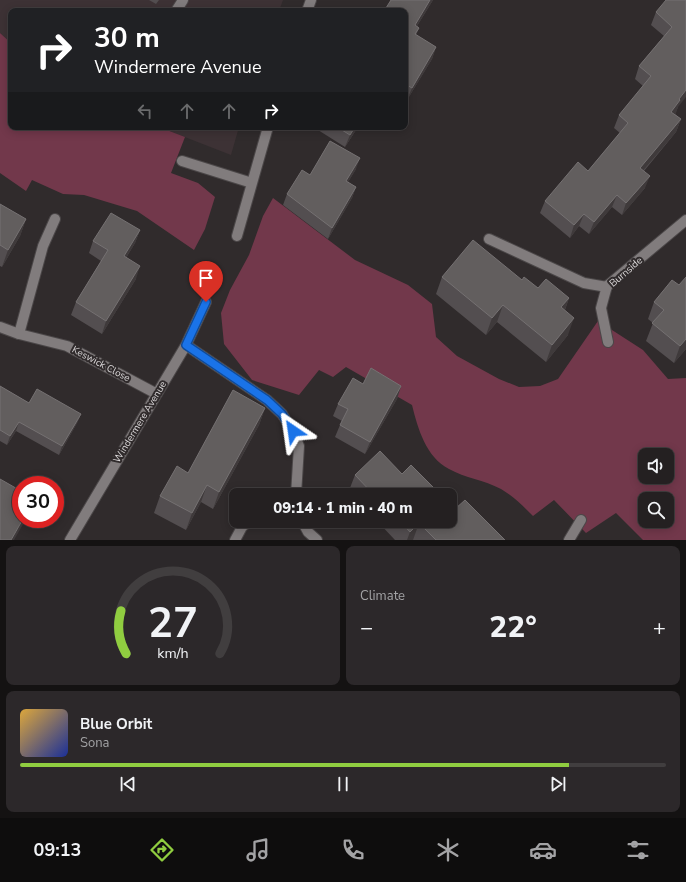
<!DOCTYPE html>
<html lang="en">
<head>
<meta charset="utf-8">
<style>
  :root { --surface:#242021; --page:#2c282a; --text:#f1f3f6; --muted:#a3a3a5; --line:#413e3f; --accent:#90cd40 }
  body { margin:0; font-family:"Nunito Sans",sans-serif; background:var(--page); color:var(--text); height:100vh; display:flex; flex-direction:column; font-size:15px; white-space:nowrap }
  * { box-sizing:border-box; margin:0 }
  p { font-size:13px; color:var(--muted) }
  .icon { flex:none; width:22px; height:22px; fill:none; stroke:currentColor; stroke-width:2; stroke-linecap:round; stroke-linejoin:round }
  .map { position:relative; height:540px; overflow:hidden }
  .side { display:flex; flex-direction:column; gap:6px; padding:6px; background:#141212; flex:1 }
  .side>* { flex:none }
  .top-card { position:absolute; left:8px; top:8px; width:400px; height:122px; border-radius:8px; box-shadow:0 2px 10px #0003,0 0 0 1px var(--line); background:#202124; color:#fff; overflow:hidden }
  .buttons { position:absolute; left:638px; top:448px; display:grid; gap:8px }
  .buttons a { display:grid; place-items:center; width:36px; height:36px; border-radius:8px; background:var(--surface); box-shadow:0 2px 10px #0003,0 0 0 1px var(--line); font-size:20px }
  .speed { position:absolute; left:12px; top:476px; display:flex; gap:8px; font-size:20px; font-weight:700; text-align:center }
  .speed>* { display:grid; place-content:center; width:52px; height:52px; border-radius:50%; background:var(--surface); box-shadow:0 2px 10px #0003,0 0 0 1px var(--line); line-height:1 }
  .speed .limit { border:6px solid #d22; background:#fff; color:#111 }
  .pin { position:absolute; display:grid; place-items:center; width:34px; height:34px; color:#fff; margin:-41px -17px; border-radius:50% 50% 50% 0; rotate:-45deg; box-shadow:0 0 4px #0007 }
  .pin .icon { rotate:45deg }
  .me { position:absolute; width:44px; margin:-22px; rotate:328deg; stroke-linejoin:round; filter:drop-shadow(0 0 3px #0008) }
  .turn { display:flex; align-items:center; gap:14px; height:84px; padding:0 20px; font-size:18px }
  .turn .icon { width:52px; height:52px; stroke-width:2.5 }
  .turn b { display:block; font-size:28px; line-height:34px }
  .lanes { display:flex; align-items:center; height:38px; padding:0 20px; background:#0003; justify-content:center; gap:20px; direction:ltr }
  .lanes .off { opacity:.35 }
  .big { font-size:30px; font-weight:800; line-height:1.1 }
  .side .widget { flex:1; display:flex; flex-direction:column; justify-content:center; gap:6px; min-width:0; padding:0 14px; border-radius:8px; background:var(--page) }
  .side .dial { align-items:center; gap:0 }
  .dial svg { height:104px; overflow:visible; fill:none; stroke:var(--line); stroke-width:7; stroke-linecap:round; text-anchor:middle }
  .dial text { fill:var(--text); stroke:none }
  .song { display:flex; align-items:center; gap:12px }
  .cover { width:48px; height:48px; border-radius:6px; background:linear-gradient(135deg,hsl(40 70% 55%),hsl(230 70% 35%)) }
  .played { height:4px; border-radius:2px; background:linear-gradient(90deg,var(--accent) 85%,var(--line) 85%) }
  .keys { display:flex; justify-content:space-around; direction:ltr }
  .heat { display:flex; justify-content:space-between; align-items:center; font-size:22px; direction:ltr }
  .side .tiles { flex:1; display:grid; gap:6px; grid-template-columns:1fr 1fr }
  .widget:last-child { grid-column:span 2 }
  .trip { position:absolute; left:229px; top:488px; width:228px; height:40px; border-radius:8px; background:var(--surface); box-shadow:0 2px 10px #0003,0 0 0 1px var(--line); font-weight:800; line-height:40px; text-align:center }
  .menu { display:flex; height:64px; justify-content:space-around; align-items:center; background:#0e0d0d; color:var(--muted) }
  .menu .icon { width:28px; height:28px }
  .menu .current { color:var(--accent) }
  .menu b { font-size:18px; color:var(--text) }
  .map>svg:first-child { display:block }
  .built { fill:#3d3235 }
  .green { fill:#72384b; fill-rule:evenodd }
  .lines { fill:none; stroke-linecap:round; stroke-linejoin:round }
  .lane-casing { stroke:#4b4748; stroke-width:12 }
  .street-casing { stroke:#4b4748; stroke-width:12 }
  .lane { stroke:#817c7d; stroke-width:10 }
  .street { stroke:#817c7d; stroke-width:10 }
  .wall { fill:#534e50 }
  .shaded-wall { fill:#3f3a3b }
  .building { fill:#625e5e; stroke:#757172 }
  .route-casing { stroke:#114b97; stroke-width:10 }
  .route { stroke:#1a73e8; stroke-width:7 }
  .labels { text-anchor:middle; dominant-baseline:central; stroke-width:4; stroke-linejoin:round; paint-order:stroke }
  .street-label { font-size:10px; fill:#dddadb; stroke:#302b2c }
</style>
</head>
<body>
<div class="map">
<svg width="686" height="540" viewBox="0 0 686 540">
  <rect width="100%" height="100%" fill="#302b2c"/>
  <!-- built -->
  <path class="built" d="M0 0H283L279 11H11V43L0 33Z
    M159 127H239L231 155Z"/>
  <!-- green -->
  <path class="green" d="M0 33 11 43V127H159L185 137 171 173 198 183 215 197 205 229 194 250 137 211 84 195 63 194 32 180 26 191 0 173Z
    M273 198 355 260 408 285 432 304 436 337 457 356 499 379 519 387 540 386 558 379 598 321 643 350 668 379 686 378V540H643L616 513 586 533 554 500 533 516C523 506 513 496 501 489 484 480 465 478 449 469 426 457 418 429 412 405L346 367 333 377 319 370 299 395 252 380 224 344 221 313 230 290 249 255 263 216ZM645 455H667V477H645ZM645 499H667V521H645Z"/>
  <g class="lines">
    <defs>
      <path id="lane" d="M176 11 183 0
        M489 239 584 283 607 287
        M19 334 43 246 55 219
        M235 540 242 527 249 521"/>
      <path id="street" d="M307 11 311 0
        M182 161 252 183
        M237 236 268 127
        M0 327 19 334 67 346 157 394
        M608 342 601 308 607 286 686 220
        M186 345 267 400 282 414 293 431 299 446 296 495
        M302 521 308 532 317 540
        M70 540 186 345 206 302
        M569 540 581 520"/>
    </defs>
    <!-- lane casing -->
    <use href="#lane" class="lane-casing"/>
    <!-- street casing -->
    <use href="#street" class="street-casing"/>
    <!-- lane -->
    <use href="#lane" class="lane"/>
    <!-- street -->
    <use href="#street" class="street"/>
  </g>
  <!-- wall -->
  <path class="wall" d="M149 0H159L156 4Z
    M391 0H433L417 26 419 28 416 35 436 47 432 59 407 100 405 98V11H385Z
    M686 0 678 107 675 114 681 119 676 132 644 171 645 188 622 215 612 207 589 234 579 226 570 238 540 213 545 201 588 171 620 133 614 128 619 115 643 86 635 79 639 66 664 36 651 25 656 12Z
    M319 127H358L345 147 318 130Z
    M356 169 348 182 356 187 352 198 328 239 283 205 287 194 310 175Z
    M0 204 26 219 20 236 2 267 0 266Z
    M140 230 135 243 126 258 136 279 102 334 71 315 76 302 101 261 89 253 93 241Z
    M442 277 522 280 538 288 569 298 565 310 568 335 546 362 497 322 486 335 436 294Z
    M672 280 686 349 674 363 646 341 653 323 648 319 654 302Z
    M363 384 401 386 397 399 365 454 335 437 340 425 342 421 333 416 338 404Z
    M0 386 29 403 81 414 77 423 59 455 16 431 7 445 0 441Z
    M265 408 259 425 213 509 201 502 186 530 154 513 160 496Z
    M402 474 441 495H351L348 493 355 475Z
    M455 509 505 540H395L377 521H450Z"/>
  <!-- shaded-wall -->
  <path class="shaded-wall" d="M430 0H433L410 37 415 25Z
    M436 47 432 59 407 100 412 88Z
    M686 90V97L678 107 676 113 667 124 671 112 679 99Z
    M681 119 676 132 635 180 640 168Z
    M355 127H358L345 147 350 135Z
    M360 158 356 169 342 192 346 181Z
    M650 176 645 188 622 215 626 203Z
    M356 187 352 198 328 239 332 228Z
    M617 195 612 207 589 234 594 222Z
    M584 214 579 226 570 238 574 225Z
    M26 219 20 236 2 267 8 250Z
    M140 230 135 243 119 269 124 256Z
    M140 266 136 279 102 334 106 321Z
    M569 298 563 315 561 307Z
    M503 305 497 322 486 335 492 318Z
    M574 318 568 335 546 362 552 345Z
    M686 339V349L674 363 680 346Z
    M401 386 397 399 365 454 370 442Z
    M265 408 259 425 213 509 219 492Z
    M81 414 77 423 59 455 62 446Z
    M19 422 16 431 7 445 10 436Z
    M207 485 201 502 186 530 192 513Z
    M23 519H26L14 540H11Z
    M419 523 413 540H407L410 532Z"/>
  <!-- building -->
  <path class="building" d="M391 0H430L415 25 419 28 415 34 436 47 412 88 405 84V11H389L390 10 386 8Z
    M666 0H686V90L679 99 680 100 671 112 681 119 640 168 650 176 626 203 617 195 594 222 584 214 574 225 545 201 578 162 588 171 628 123 619 115 651 76 639 66 672 27 656 12Z
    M337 127H355L350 135Z
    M330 141 360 158 346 181 356 187 332 228 287 194 302 170 310 175Z
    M0 204 26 219 8 250 0 245Z
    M111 213 140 230 124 256 140 266 106 321 76 302 108 250 93 241Z
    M473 240 522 280 524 277 538 288 546 279 569 298 561 307 574 318 552 345 503 305 492 318 442 277Z
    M686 277V339L680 346 652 323 664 310 654 302 672 280 679 285Z
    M371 368 401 386 370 442 340 425 348 409 338 404 353 378 363 384Z
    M0 386 29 403 37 389 81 414 62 446 19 422 10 436 0 430Z
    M233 390 265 408 219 492 207 485 192 513 160 496 177 466 188 473Z
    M380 451 402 474 411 465 441 495H374L355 475Z
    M0 479 21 491V519H23L11 540H0Z
    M465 500 505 540H436L419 523 410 532 400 521H450V504L455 509Z"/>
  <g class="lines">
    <defs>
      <path id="route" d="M206 302 186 345 267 400 282 414 293 431"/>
    </defs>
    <!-- route casing -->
    <use href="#route" class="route-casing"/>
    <!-- route -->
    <use href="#route" class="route"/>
  </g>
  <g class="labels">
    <!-- street labels -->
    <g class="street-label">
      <text transform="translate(626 272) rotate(-41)">Burnside</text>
      <text transform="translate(101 364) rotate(28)">Keswick Close</text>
      <text transform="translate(140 422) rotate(-59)">Windermere Avenue</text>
    </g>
  </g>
</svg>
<div class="buttons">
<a><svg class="icon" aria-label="sound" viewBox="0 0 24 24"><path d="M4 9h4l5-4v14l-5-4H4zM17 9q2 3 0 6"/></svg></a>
<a><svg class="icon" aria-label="search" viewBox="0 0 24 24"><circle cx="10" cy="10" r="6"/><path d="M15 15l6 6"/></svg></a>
</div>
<div class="speed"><div class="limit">30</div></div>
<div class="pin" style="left:206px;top:302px;background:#d93025"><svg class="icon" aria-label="arrive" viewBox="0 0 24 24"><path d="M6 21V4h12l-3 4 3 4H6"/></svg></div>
<svg class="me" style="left:293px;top:431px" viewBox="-20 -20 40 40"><path d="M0-17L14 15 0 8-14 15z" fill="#1a73e8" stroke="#fff" stroke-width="4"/></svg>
<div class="trip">09:14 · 1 min · 40 m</div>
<div class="top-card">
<div class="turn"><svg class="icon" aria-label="right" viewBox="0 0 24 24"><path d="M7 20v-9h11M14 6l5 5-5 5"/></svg><div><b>30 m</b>Windermere Avenue</div></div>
<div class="lanes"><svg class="icon off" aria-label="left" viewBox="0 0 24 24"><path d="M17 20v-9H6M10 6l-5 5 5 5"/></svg><svg class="icon off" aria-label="ahead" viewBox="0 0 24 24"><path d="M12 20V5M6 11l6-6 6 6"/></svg><svg class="icon off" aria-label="ahead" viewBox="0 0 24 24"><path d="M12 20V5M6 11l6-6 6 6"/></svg><svg class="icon" aria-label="right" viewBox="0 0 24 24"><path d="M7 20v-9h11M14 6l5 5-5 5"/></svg></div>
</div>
</div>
<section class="side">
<div class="tiles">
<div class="widget dial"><svg viewBox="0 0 100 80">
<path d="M14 69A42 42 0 1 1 86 69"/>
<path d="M14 69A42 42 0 0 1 10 36" stroke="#90cd40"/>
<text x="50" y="56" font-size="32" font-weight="700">27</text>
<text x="50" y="72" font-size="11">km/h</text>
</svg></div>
<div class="widget"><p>Climate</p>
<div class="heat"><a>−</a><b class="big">22°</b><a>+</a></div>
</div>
<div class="widget">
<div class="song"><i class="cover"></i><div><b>Blue Orbit</b><p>Sona</p></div></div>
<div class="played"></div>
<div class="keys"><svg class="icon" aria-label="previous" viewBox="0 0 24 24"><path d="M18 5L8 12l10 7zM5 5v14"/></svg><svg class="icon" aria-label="pause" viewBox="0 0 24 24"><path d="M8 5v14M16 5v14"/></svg><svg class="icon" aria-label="next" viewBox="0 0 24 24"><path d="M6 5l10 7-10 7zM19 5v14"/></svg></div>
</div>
</div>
</section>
<nav class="menu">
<b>09:13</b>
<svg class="icon current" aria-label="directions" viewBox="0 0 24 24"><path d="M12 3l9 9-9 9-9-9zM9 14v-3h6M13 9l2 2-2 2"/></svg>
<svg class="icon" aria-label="music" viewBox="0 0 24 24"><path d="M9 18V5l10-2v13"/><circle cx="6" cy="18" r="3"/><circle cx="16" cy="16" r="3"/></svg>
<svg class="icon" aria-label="phone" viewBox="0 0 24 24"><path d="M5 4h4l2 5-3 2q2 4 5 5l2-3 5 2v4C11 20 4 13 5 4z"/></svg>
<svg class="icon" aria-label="climate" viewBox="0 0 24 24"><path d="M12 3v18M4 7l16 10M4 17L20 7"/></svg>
<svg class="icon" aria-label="car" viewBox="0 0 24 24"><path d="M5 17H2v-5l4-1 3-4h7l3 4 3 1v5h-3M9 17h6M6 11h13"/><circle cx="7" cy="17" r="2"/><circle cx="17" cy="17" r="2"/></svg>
<svg class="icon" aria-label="filters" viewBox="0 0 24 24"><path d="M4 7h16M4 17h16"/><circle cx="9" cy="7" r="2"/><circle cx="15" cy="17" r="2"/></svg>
</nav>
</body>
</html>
